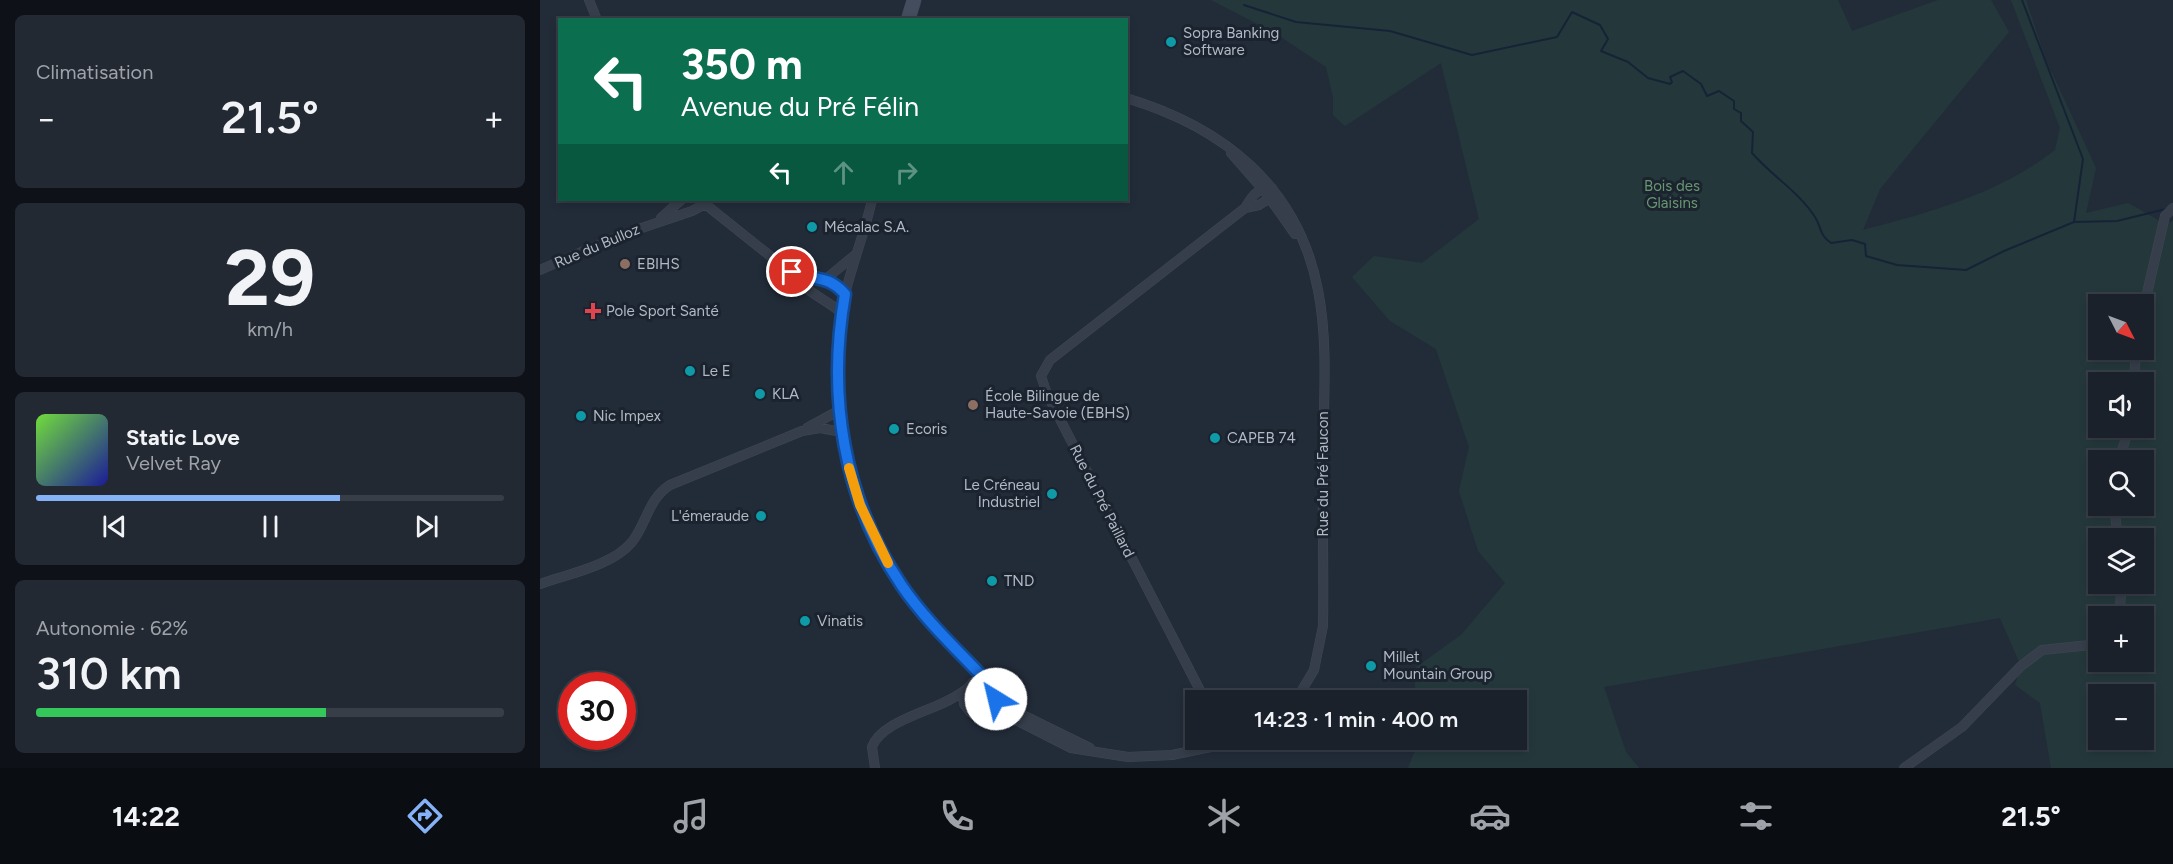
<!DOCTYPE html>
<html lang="fr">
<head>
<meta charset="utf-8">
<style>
  :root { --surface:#1a212b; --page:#232933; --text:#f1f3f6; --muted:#9fa3a9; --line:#383e47; --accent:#85b1f6 }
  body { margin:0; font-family:Figtree,sans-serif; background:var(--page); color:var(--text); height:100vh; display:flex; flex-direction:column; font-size:22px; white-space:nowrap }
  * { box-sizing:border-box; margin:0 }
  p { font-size:20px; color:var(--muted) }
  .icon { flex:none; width:33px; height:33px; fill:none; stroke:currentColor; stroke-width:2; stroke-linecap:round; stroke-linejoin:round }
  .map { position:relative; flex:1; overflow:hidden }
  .sheet { display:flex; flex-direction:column; gap:15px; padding:15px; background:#0e1218; width:540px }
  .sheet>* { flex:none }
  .hud { position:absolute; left:18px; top:18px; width:570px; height:183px; border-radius:0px; box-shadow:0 3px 9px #0003,0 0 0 2px var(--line); background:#0b6e4f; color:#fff; overflow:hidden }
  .needle { width:39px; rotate:132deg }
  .buttons { position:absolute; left:1548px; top:294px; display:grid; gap:12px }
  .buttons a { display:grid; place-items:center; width:66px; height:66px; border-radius:0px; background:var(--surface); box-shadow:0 3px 9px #0003,0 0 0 2px var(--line); font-size:30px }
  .speed { position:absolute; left:18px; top:672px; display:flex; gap:12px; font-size:30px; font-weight:700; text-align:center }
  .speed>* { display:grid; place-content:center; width:78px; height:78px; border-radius:50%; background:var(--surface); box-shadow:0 3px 9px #0003,0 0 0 2px var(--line); line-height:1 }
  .speed .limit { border:9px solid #d22; background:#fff; color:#111 }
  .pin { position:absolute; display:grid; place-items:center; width:51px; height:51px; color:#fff; margin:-26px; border:3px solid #fff; border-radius:50%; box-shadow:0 2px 6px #0007 }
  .me { position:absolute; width:66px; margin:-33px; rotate:324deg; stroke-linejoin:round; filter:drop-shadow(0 0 4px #0008) }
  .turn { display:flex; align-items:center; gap:21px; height:126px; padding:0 24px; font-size:27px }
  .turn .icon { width:78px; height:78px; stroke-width:2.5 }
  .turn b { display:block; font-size:42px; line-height:51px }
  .lanes { display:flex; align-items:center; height:57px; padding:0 24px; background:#0003; justify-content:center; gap:30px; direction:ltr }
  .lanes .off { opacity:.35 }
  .big { font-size:45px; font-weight:600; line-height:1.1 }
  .sheet .card { flex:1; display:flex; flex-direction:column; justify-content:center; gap:9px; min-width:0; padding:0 21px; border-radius:9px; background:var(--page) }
  .sheet .dial { align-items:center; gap:0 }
  .dial b { font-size:78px; line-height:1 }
  .song { display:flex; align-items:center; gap:18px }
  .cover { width:72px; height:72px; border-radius:9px; background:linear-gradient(135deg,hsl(100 70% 55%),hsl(240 70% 35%)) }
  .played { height:6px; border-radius:3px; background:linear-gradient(90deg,var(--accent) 65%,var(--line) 65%) }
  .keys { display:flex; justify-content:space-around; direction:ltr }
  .heat { display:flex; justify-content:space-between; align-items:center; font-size:33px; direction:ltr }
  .charge { height:9px; border-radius:4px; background:linear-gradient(90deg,#34c759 62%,var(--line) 0) }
  .trip { position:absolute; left:645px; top:690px; width:342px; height:60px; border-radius:0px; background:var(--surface); box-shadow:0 3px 9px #0003,0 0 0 2px var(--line); font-weight:600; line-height:60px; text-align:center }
  .tab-bar { display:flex; height:96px; justify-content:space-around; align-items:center; background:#0a0d11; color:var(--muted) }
  .tab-bar .icon { width:42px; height:42px }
  .tab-bar .current { color:var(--accent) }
  .tab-bar b { font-size:27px; color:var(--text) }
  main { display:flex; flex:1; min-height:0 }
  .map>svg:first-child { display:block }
  .green { fill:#24383b; fill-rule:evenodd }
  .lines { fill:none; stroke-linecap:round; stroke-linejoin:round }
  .stream { stroke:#162337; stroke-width:2 }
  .street-casing { stroke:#3f4753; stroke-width:10 }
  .secondary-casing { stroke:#3f4753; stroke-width:15 }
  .street { stroke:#353e4a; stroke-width:9 }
  .secondary { stroke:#444d5d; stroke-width:14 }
  .route-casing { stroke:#114b97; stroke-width:15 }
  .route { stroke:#1a73e8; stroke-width:10 }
  .slow { stroke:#f59e0b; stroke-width:10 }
  .culture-dot { fill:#0f9aa8; stroke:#1b232e; stroke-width:2 }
  .education-dot { fill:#8d6e63; stroke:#1b232e; stroke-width:2 }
  .health-dot { fill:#e0444e; stroke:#1b232e; stroke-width:2 }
  .labels { text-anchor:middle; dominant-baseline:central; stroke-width:6; stroke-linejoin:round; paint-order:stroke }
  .poi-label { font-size:15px; fill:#b0b9c6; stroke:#1b232e; text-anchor:start }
  .park-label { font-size:15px; fill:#689772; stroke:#1b232e }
  .street-label { font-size:15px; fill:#b0b9c6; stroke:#1b232e }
</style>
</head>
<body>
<main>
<section class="sheet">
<div class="card"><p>Climatisation</p>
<div class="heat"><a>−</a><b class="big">21.5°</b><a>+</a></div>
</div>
<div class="card dial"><b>29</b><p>km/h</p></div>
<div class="card">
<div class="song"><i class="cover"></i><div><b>Static Love</b><p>Velvet Ray</p></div></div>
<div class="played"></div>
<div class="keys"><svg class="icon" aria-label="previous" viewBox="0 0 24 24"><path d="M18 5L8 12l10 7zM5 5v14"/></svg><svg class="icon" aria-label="pause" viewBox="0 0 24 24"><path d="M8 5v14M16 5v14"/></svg><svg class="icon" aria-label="next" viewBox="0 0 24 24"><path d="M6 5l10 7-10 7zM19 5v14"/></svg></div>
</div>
<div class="card"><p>Autonomie · 62%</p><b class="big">310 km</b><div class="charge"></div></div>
</section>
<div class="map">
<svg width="1633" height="768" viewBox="0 0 1633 768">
  <rect width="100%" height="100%" fill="#222c39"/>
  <!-- green -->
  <path class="green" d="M671 0H1298L1312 31 1398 0H1451L1469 32 1340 189 1323 230C1391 212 1459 194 1515 150L1520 128 1471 0H1486L1506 60 1556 168 1546 213 1588 203 1625 224 1633 221V768H1511L1500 703 1475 685 1481 666 1460 618 1064 687 1086 752 1099 768H868L879 740H976V700H876L874 669 922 634 965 583 938 551 919 491 929 447 896 349 850 321 812 277 834 256 882 263 939 219 901 63 805 126 793 115V97L786 67 735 33ZM1558 304H1604V350H1558ZM1558 382H1604V428H1558ZM1558 460H1604V506H1558ZM1558 538H1604V584H1558ZM1558 616H1604V662H1558ZM1558 694H1604V740H1558Z"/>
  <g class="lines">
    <!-- stream -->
    <path class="stream" d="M1482 0 1543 159 1534 222
      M704 5 756 22 850 31 932 55 1017 37 1032 12 1060 25 1068 39 1061 51 1088 62 1108 78 1130 84 1132 82 1130 77 1143 71 1161 84 1167 96 1179 91 1194 101V109L1201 113V121L1213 132 1212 153C1231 175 1259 192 1275 217 1282 228 1279 235 1291 243L1312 240 1325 244 1326 256 1357 265 1426 270 1464 251 1534 222 1577 221 1626 209"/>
    <defs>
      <path id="street" d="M49 0 57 20
        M586 98C683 127 758 186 778 290 788 341 784 396 783 448 782 507 784 567 783 626L774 670 756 700
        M691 153 726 193 755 234
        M160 200 249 271C272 281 286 273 305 294
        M332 200C322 244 303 286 298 332 288 420 313 517 364 589 388 622 417 652 445 682
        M121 218 141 200
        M0 270 81 235 152 211 165 204
        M250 273C263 290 285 299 302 313
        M287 278 315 255
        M1604 306 1625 216 1633 208
        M1594 382 1596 350
        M267 428 298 411
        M1579 460 1589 428
        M1574 506 1578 538
        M0 584C28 574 72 566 92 542 107 523 108 499 130 485L262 431 280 428 302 432
        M1579 616 1582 584
        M455 693 471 709 550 748
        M665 700 507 394 501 376 510 360 705 208C712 196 717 188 732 188L730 198 719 205 705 208
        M447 713 454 704 455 693 445 682H433L423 694 424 704 430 712 468 716 531 748 588 757 632 755 705 740
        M335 768 332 747C343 718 400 711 425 690
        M1364 768 1422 727 1481 666 1502 650 1550 645 1558 638"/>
      <path id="secondary" d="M368 20 374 0"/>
    </defs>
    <!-- street casing -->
    <use href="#street" class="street-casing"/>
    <!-- secondary casing -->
    <use href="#secondary" class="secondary-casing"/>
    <!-- street -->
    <use href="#street" class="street"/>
    <!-- secondary -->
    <use href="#secondary" class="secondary"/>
  </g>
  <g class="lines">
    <defs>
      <path id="route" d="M252 272C274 282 286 273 305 294 287 396 303 499 362 586 388 624 423 655 453 688L456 699"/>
    </defs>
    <!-- route casing -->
    <use href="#route" class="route-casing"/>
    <!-- route -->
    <use href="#route" class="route"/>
    <!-- slow -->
    <path class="slow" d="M309 468 320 505 348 563"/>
  </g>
  <!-- markers -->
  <g class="culture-dot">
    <circle cx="631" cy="42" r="6"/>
    <circle cx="272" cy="227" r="6"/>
    <circle cx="150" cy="371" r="6"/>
    <circle cx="220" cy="394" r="6"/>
    <circle cx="41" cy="416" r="6"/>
    <circle cx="354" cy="429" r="6"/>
    <circle cx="675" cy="438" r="6"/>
    <circle cx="512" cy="494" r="6"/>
    <circle cx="221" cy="516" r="6"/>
    <circle cx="452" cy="581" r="6"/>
    <circle cx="265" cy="621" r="6"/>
    <circle cx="831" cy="666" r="6"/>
  </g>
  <g class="education-dot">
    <circle cx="85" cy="264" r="6"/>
    <circle cx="433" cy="405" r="6"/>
  </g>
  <path class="health-dot" d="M50 302h6v6h6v6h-6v6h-6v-6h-6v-6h6z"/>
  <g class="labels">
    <!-- poi labels -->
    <g class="poi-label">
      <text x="643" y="33">Sopra Banking<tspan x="643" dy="17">Software</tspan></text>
      <text x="284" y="227">Mécalac S.A.</text>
      <text x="97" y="264">EBIHS</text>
      <text x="66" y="311">Pole Sport Santé</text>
      <text x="162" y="371">Le E</text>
      <text x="232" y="394">KLA</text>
      <text x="445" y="396">École Bilingue de<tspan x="445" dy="17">Haute-Savoie (EBHS)</tspan></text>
      <text x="53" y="416">Nic Impex</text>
      <text x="366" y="429">Ecoris</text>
      <text x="687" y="438">CAPEB 74</text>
      <text x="500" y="485" text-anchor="end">Le Créneau<tspan x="500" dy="17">Industriel</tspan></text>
      <text x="209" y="516" text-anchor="end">L'émeraude</text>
      <text x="464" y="581">TND</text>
      <text x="277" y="621">Vinatis</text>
      <text x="843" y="657">Millet<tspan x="843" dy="17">Mountain Group</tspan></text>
    </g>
    <!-- park labels -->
    <g class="park-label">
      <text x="1132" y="186">Bois des<tspan x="1132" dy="17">Glaisins</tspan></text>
    </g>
    <!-- street labels -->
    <g class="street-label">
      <text transform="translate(57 246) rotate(-23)">Rue du Bulloz</text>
      <text transform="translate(783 474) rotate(-90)">Rue du Pré Faucon</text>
      <text transform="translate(562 501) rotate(63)">Rue du Pré Paillard</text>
    </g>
  </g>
</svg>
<div class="buttons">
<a><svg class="needle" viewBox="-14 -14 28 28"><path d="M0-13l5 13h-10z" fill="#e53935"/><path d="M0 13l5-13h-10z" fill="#9fa3a9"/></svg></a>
<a><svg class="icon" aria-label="sound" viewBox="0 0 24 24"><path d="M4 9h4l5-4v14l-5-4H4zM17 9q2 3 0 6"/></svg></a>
<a><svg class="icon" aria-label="search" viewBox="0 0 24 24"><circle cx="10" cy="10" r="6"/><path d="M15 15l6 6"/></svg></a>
<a><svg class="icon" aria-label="layers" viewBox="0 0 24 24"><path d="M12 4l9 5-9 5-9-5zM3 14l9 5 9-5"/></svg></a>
<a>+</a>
<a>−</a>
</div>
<div class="speed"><div class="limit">30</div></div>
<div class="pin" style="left:252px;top:272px;background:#d93025"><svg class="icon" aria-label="arrive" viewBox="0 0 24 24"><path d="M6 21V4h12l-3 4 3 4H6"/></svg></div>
<svg class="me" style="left:456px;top:699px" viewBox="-20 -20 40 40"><circle r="19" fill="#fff"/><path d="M0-13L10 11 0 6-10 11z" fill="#1a73e8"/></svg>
<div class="trip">14:23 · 1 min · 400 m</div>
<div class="hud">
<div class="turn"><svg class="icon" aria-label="left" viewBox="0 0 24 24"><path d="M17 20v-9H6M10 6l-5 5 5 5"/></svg><div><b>350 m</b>Avenue du Pré Félin</div></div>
<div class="lanes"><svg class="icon" aria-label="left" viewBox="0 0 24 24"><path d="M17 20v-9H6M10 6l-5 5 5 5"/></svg><svg class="icon off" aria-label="ahead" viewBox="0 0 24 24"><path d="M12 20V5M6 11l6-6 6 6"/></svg><svg class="icon off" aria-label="right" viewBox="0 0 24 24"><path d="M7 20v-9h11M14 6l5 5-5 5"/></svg></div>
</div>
</div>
</main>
<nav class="tab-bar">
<b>14:22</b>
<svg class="icon current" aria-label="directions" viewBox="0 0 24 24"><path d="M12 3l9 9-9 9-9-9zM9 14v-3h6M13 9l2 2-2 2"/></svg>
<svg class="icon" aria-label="music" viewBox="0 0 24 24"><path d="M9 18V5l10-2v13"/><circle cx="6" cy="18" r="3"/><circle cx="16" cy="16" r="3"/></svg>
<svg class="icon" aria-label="phone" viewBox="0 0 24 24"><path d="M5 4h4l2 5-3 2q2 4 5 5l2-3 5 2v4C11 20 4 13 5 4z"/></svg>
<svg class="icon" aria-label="climate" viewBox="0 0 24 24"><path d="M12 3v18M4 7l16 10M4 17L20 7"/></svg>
<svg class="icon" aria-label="car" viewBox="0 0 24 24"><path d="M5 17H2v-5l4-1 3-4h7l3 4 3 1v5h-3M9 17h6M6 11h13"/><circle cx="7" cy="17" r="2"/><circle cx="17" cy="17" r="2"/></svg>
<svg class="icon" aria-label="filters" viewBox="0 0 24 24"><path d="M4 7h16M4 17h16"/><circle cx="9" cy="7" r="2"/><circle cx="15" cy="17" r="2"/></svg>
<b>21.5°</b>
</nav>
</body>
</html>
